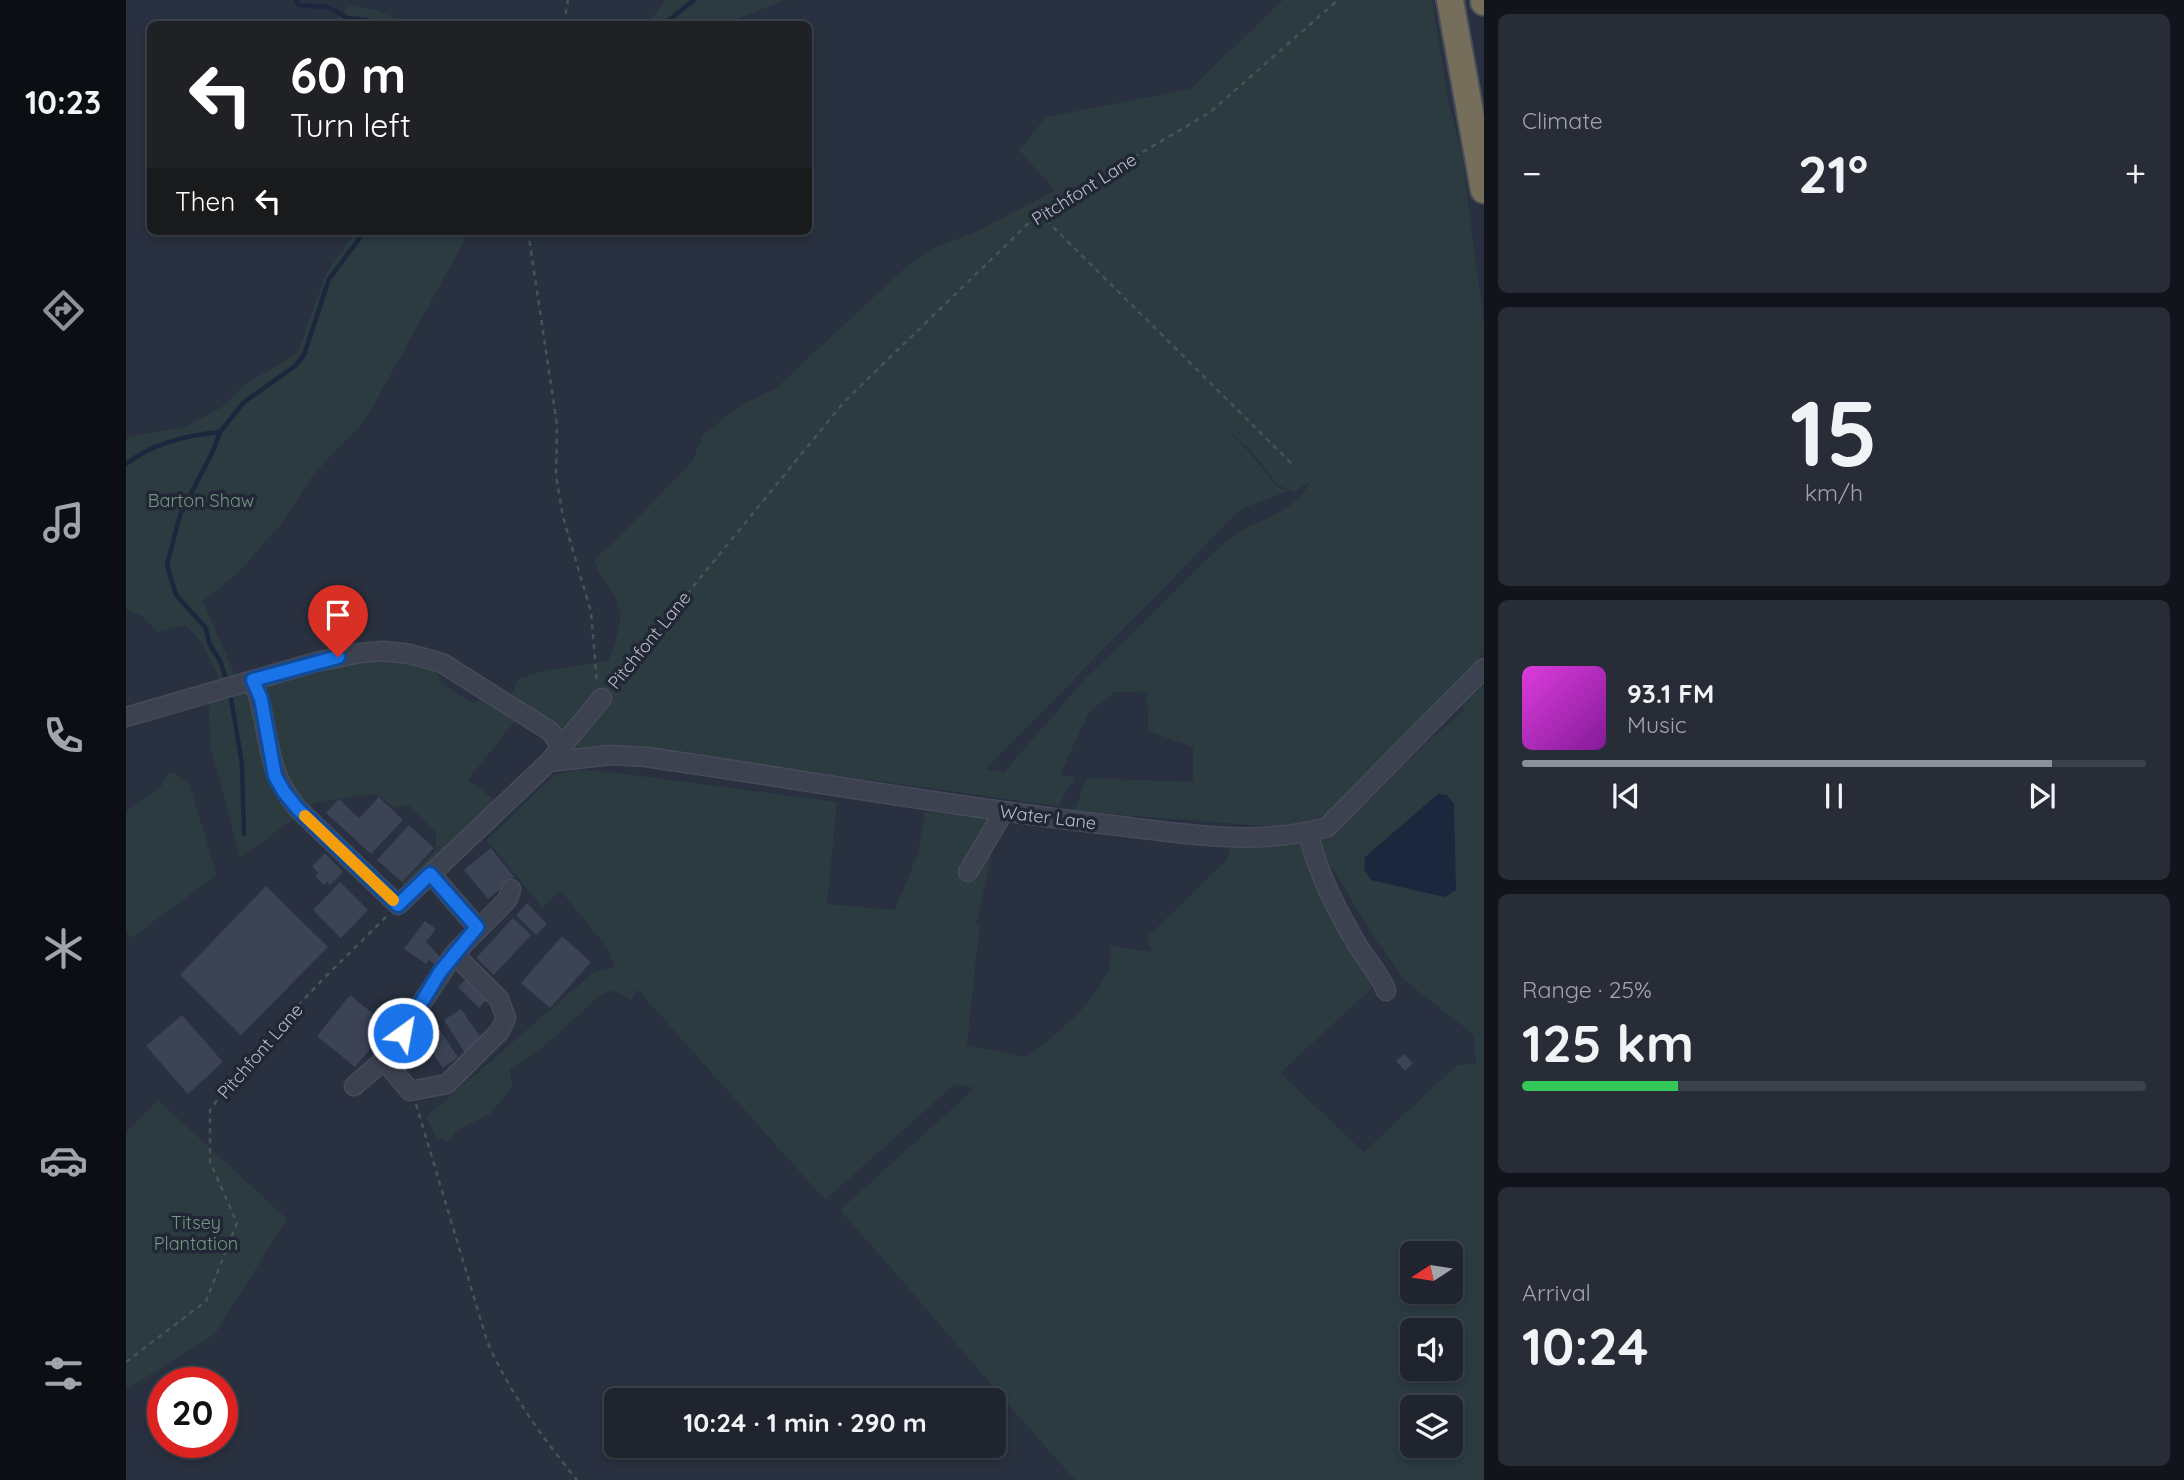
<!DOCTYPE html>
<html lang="en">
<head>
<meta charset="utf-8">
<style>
  :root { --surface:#1f242f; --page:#272c37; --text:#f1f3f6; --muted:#a1a4aa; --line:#3c414b; --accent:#8c9099 }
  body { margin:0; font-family:Quicksand,sans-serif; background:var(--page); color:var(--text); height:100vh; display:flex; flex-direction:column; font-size:26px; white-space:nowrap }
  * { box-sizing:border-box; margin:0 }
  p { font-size:23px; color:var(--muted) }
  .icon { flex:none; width:38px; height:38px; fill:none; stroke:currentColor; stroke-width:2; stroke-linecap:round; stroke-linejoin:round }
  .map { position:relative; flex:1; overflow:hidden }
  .side { display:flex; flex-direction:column; gap:14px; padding:14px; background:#11141a; width:700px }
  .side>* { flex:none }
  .hud { position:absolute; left:21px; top:21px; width:665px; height:214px; border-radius:10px; box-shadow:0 4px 10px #0003,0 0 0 2px var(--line); background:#202124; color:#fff; overflow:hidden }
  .needle { width:46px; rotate:258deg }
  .buttons { position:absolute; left:1274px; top:1241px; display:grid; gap:14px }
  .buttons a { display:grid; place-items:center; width:63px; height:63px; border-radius:10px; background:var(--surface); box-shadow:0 4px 10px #0003,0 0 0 2px var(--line); font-size:35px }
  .speed { position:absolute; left:21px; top:1367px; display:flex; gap:14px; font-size:35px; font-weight:700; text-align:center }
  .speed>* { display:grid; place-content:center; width:91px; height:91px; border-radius:50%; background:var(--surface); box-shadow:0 4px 10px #0003,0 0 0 2px var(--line); line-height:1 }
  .speed .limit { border:10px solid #d22; background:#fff; color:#111 }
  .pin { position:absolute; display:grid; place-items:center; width:60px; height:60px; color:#fff; margin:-72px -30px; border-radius:50% 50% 50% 0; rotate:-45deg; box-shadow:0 0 7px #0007 }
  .pin .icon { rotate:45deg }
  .me { position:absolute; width:77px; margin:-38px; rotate:32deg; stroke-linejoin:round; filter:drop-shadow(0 0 5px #0008) }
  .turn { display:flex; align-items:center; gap:24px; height:147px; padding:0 28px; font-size:32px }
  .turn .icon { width:91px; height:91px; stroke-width:2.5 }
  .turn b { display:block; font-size:49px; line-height:60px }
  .then { display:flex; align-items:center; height:66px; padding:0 28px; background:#0003; gap:14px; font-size:26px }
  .big { font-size:52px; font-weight:700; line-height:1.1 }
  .side .widget { flex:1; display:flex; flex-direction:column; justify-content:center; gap:10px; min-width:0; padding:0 24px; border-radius:10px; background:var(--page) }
  .side .dial { align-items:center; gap:0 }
  .dial b { font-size:91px; line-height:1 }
  .song { display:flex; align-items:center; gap:21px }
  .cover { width:84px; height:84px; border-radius:10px; background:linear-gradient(135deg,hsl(300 70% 55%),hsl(290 70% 35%)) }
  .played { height:7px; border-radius:4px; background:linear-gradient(90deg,var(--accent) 85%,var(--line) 85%) }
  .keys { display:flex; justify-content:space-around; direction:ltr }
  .heat { display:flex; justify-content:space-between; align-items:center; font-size:38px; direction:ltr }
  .charge { height:10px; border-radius:5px; background:linear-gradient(90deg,#34c759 25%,var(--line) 0) }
  .trip { position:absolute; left:478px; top:1388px; width:402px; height:70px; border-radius:10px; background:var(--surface); box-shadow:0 4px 10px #0003,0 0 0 2px var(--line); font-weight:700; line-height:70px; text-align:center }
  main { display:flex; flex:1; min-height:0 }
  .menu { display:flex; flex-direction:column; width:126px; justify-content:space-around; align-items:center; background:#0c0e13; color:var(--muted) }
  .menu .icon { width:49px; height:49px }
  .menu .selected { color:var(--accent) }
  .menu b { font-size:32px; color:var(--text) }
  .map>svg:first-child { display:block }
  .green { fill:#2b3b40; fill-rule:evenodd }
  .water { fill:#1c263d }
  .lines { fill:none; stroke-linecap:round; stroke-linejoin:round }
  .stream { stroke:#1c263d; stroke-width:4.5 }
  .building { fill:#3b4355 }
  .minor-casing { stroke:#474b59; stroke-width:21 }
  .highway-casing { stroke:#484d5a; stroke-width:30 }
  .path { stroke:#445458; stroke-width:2.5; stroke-dasharray:5 5; stroke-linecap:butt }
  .minor { stroke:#3d4250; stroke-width:18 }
  .highway { stroke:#756e5b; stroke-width:26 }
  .route-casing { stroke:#114b97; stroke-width:18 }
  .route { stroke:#1a73e8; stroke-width:12 }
  .slow { stroke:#f59e0b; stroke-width:12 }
  .labels { text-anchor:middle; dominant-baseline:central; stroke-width:7; stroke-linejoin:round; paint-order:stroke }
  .street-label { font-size:18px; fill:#babeca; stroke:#222735 }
  .park-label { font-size:18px; fill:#739880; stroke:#222735 }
</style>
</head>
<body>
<main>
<nav class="menu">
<b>10:23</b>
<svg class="icon selected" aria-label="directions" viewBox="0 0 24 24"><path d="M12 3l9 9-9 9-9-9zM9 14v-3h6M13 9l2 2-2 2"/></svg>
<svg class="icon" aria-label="music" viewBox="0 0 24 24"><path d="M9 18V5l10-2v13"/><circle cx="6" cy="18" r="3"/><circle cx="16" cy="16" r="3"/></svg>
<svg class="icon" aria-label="phone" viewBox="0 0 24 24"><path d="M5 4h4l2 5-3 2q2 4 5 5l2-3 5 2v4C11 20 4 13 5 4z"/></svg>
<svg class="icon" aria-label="climate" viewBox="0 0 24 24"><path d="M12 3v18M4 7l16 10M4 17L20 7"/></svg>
<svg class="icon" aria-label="car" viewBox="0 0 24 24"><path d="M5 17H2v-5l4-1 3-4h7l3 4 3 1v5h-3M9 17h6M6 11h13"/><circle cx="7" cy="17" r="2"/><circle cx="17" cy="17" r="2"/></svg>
<svg class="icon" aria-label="filters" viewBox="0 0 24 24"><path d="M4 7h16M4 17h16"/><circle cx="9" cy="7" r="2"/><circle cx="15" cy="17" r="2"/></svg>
</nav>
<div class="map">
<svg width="1358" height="1480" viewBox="0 0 1358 1480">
  <rect width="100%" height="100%" fill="#29303f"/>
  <!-- green -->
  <path class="green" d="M540 0H659L599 24H515L524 20Z
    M1157 0H1306L1323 105 1336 155 1358 325V653L1209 807 1188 821 1162 828 948 811 961 778 1067 782V747L1022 731 1021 693 989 692 963 712 934 775 949 777 932 806 512 748 476 745 442 752 385 698 391 680 421 670 482 661C490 639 500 620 489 597 482 583 472 575 468 559L482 548 566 462 577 435 615 405 649 389 781 266 812 246 845 234 929 191 893 150 920 117 1064 89ZM1093 422 1124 450 1152 485 1169 492 1184 481C1169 516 1127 518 1100 541L959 679 878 772 859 770 1115 509 1162 491 1152 487 1122 451Z
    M223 6 250 10 282 24H206Z
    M230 231H344L240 419 187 475 155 524 113 572 77 601 110 677 94 681 77 644 59 625 32 632 16 616 0 609V440L2 437 61 426 96 407 119 384 171 354 200 274Z
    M260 656 289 660 311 671 316 684 348 703 356 698 392 717 342 780 373 803 282 887 275 884 310 850V832L282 804 269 808 250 794 190 802 182 808 159 775 153 761 140 682Z
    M1358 675V1480H949C869 1391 793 1299 714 1210L849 1088 829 1084 699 1200 511 989 506 1000 485 990 472 997 415 1049 384 1069 386 1087 364 1114 330 1131 323 1142 310 1137 300 1117 468 972 489 967 483 950 435 891 416 907 361 840 428 775 450 770 476 771 711 802 701 904 769 910 792 853 799 812 865 818V859L850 925 854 922 841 1045 900 1057C930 1035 964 1008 981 973 985 966 984 954 984 946L1027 952 1020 938 1101 860 1106 839 1178 843 1247 983 1243 991 1154 1073 1238 1152 1331 1065 1350 1063 1348 1035 1278 980 1245 933 1206 867 1198 862 1191 838 1203 836 1299 744 1339 710 1333 702ZM1286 1253H1325V1292H1286ZM1286 1330H1325V1368H1286ZM1286 1407H1325V1446H1286Z
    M114 691 123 693 126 702 139 768 147 792 169 818 114 858 85 748 82 700Z
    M44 771 63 783 91 875 5 938 0 932V811L34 788Z
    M32 1100 161 1219 89 1334 0 1390V1132Z"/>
  <!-- water -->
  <path class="water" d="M1312 794 1321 795 1328 804 1330 890 1319 897 1245 880 1238 869 1239 857Z"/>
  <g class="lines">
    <!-- stream -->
    <path class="stream" d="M170 0 173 5 201 7 222 18 241 20 248 24
      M538 24 568 0
      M0 464C26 444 61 435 94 432
      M102 684 94 661 83 643 80 628 50 595 41 565 54 515 87 451 94 432 118 402 169 366 178 355 203 279 239 231
      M104 692 116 764 118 834"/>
  </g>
  <!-- building -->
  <path class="building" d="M253 797 277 820 245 854 200 813 213 799 233 818Z
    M283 825 308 848 276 882 251 860Z
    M365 848 388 877 362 899 338 870Z
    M199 853 217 872 204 885 201 882 198 885 189 876 192 873 186 866Z
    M214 882 242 910 215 938 187 910Z
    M140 886 202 947 115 1035 54 975Z
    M401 903 421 924 410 935 390 915Z
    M387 918 405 935 368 975 350 958Z
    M299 921 310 929 300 942 316 959 311 966 303 960 300 964 278 949Z
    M436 936 465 962 424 1008 395 983Z
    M344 975 364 996 353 1008 332 987Z
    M224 995 263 1027 229 1067 191 1036Z
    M335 1009 357 1041 339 1053 318 1020Z
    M56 1015 97 1062 62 1094 20 1046Z
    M311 1026 332 1057 317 1068 295 1037Z
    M1278 1054 1287 1063 1279 1071 1270 1061Z"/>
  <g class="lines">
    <defs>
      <path id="minor" d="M127 680C146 728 135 763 171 808L272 905 423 762 476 698
        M0 717 190 662 234 653 257 651 284 654 316 663 424 731 435 746
        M423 762 484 755 520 757C672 779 823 806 976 824 1050 832 1128 848 1201 827L1358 668
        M1182 832C1192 874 1210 909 1232 946 1241 961 1255 975 1260 991
        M842 872 877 813
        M305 874 351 927
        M258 1060 284 1091 321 1084 374 1031 380 1018 373 999 328 954
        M228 1086 258 1060 328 954 382 899 385 889"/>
      <path id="highway" d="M1324 0 1358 190
        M1358 0V2"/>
    </defs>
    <!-- minor casing -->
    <use href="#minor" class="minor-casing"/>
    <!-- highway casing -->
    <use href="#highway" class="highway-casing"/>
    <!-- path -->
    <path class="path" d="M438 24 442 0
      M913 213 1167 465
      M402 231 431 425 430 476 437 517 465 612 471 683
      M485 687 718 402 913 213 1083 113 1212 0
      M290 1104 361 1341C383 1392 416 1437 451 1480
      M0 1362 80 1301 111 1223 84 1162V1110L116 1065 197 979 262 915"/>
    <!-- minor -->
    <use href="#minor" class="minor"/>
    <!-- highway -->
    <use href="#highway" class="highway"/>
  </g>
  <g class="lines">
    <defs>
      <path id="route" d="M212 657 127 680 135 699 149 776 158 792 171 808 272 905 304 874 351 927 314 972 277 1033"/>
    </defs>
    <!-- route casing -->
    <use href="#route" class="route-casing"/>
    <!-- route -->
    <use href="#route" class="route"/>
    <!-- slow -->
    <path class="slow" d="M179 816 267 900"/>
  </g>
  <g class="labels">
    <!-- street labels -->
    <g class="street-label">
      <text transform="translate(958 189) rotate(-32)">Pitchfont Lane</text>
      <text transform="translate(523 640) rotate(-51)">Pitchfont Lane</text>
      <text transform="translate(922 817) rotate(7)">Water Lane</text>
      <text transform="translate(134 1051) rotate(-49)">Pitchfont Lane</text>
    </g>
    <!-- park labels -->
    <g class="park-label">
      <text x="75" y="500">Barton Shaw</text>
      <text x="70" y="1222">Titsey<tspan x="70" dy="21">Plantation</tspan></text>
    </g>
  </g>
</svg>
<div class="buttons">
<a><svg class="needle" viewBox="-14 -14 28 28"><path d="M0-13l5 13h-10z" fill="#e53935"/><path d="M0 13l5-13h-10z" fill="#a1a4aa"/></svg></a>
<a><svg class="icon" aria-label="sound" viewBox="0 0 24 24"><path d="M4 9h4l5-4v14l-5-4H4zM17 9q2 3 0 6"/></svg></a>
<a><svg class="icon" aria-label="layers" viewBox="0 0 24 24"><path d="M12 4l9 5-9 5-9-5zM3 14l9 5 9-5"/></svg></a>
</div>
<div class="speed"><div class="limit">20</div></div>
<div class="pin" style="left:212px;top:657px;background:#d93025"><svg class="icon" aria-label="arrive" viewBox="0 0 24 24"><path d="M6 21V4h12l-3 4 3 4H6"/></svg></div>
<svg class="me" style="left:277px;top:1033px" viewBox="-20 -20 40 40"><circle r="17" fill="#1a73e8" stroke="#fff" stroke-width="3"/><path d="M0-11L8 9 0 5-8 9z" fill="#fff"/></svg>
<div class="trip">10:24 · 1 min · 290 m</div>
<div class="hud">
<div class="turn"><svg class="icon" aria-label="left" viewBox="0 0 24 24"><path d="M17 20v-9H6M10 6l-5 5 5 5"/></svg><div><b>60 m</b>Turn left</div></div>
<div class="then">Then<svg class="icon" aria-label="left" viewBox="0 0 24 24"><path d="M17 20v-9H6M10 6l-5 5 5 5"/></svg></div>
</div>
</div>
<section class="side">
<div class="widget"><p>Climate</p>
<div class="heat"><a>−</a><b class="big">21°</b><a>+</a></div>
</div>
<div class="widget dial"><b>15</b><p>km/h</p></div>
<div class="widget">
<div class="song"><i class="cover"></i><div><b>93.1 FM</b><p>Music</p></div></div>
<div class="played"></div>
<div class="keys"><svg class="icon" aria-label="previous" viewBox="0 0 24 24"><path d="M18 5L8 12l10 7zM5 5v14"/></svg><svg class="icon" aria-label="pause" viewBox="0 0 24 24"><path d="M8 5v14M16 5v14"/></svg><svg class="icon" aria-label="next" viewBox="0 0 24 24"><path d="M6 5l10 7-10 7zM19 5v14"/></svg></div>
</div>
<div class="widget"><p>Range · 25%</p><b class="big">125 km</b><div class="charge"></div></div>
<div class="widget"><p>Arrival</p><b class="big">10:24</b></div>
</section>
</main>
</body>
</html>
